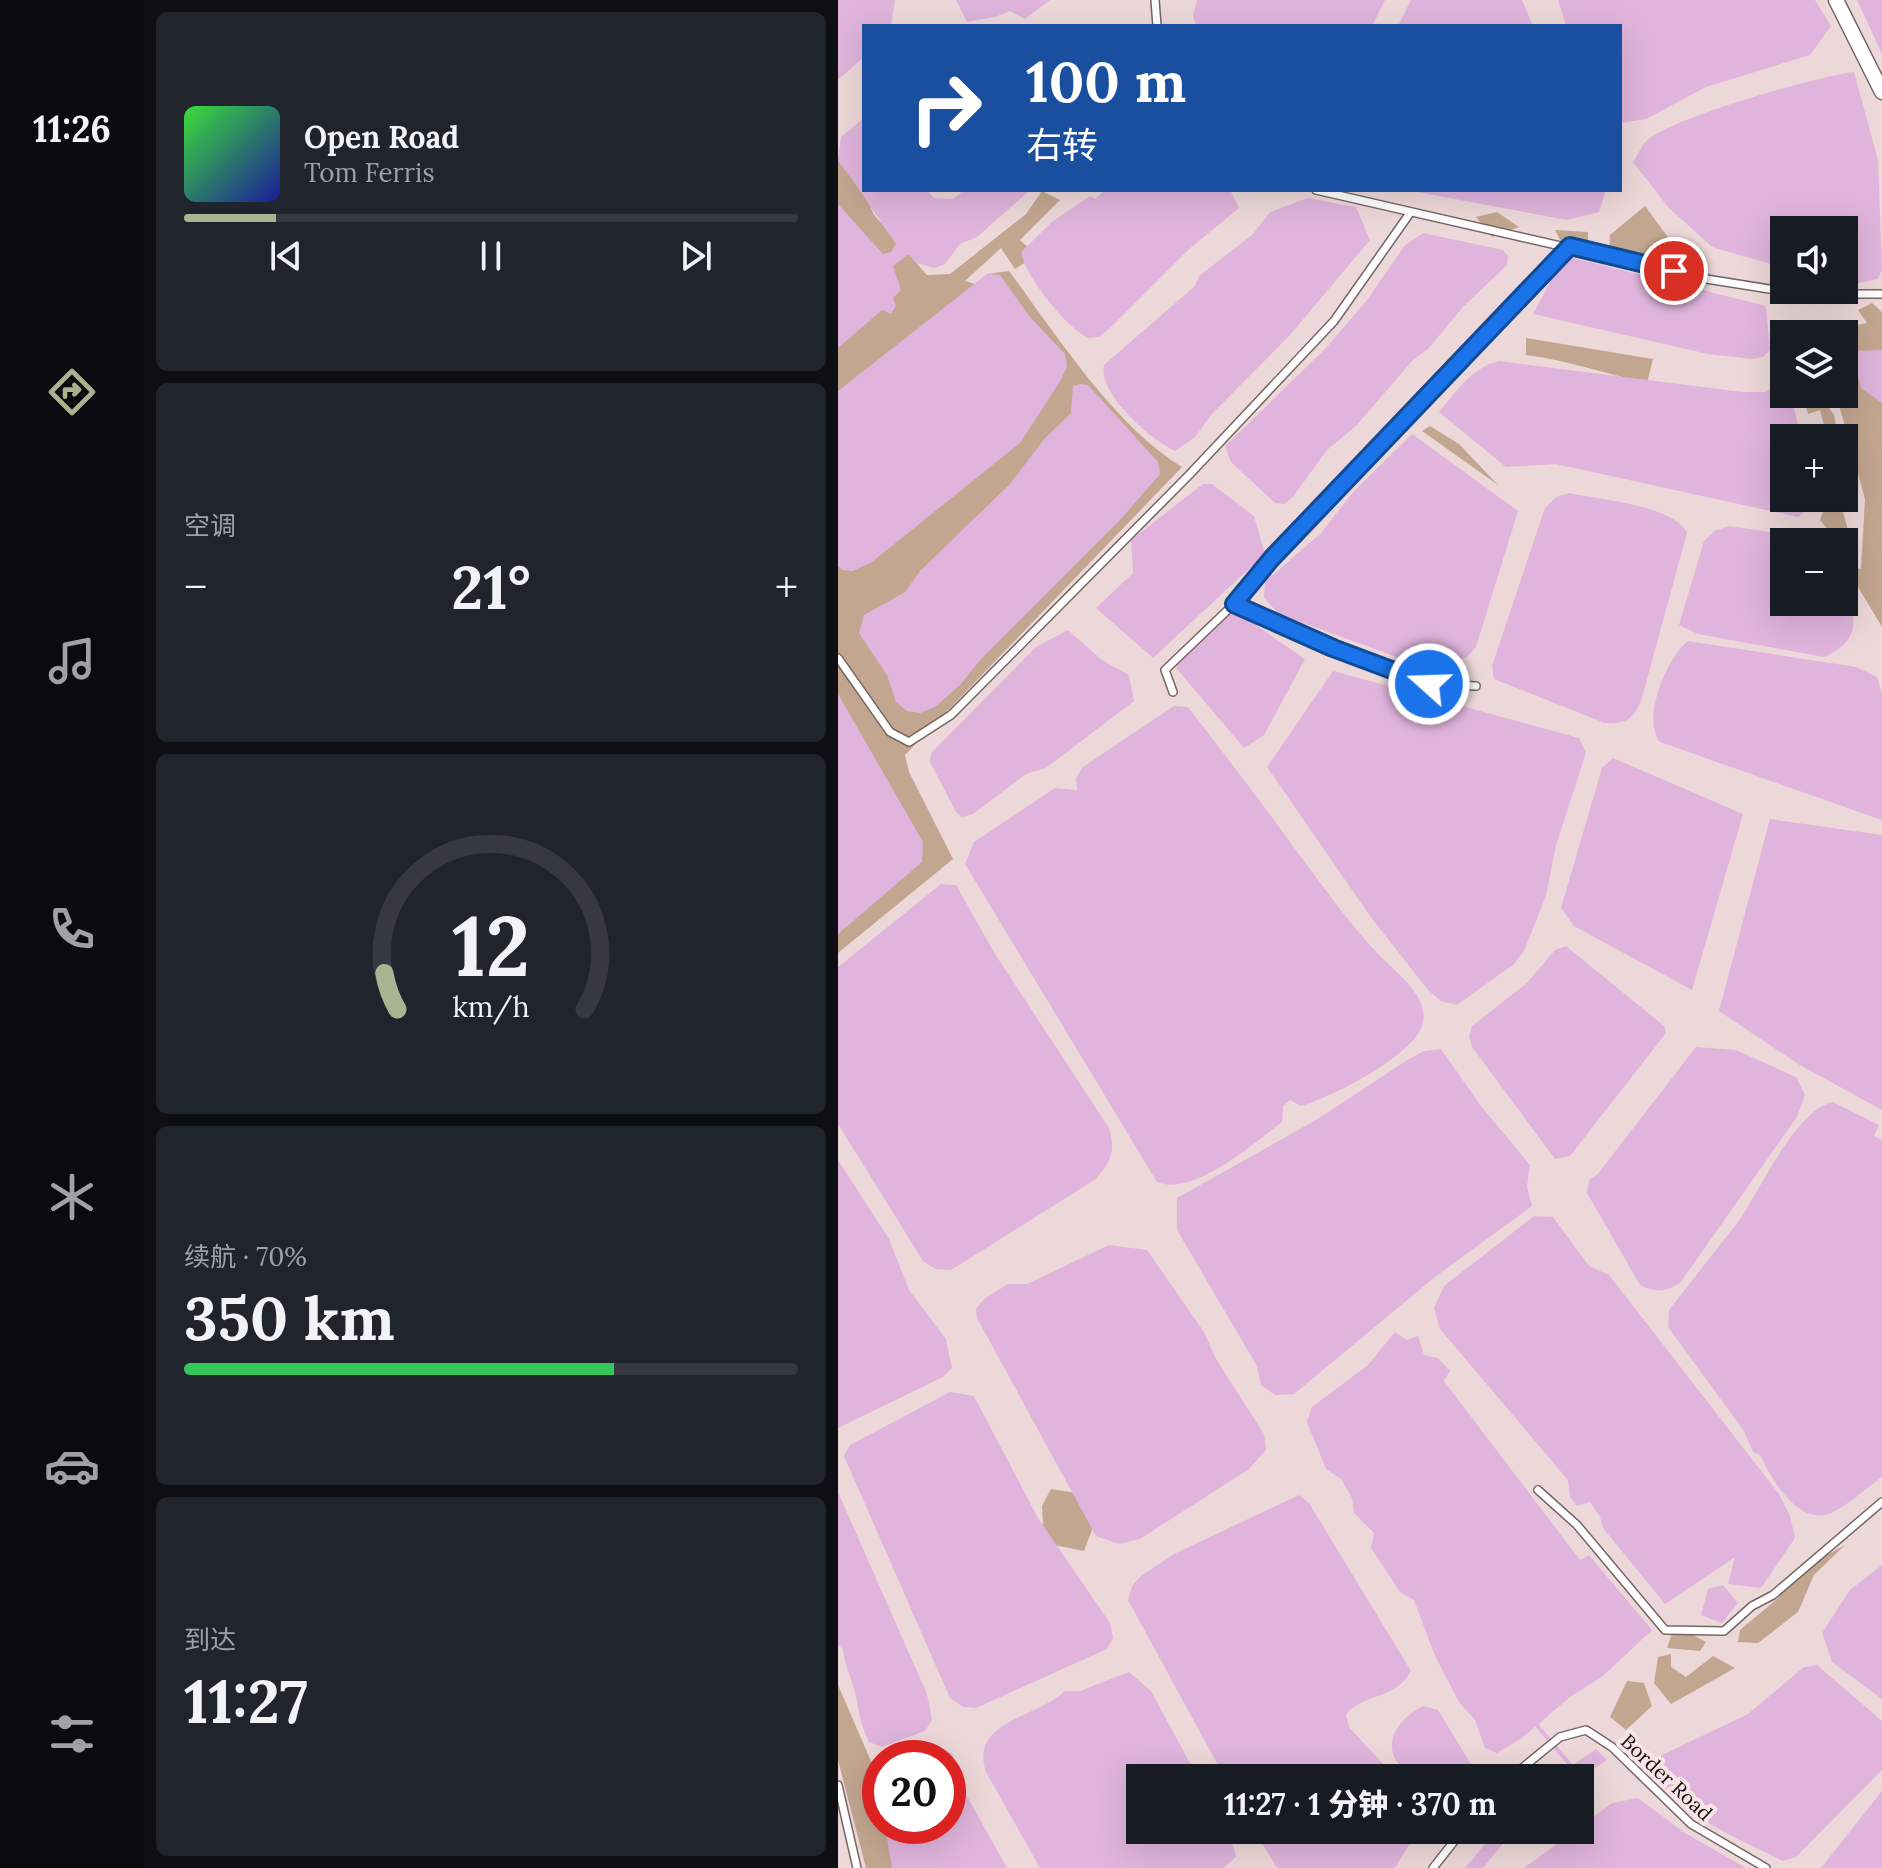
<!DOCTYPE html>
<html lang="zh">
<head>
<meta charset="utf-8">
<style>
  :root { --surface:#171b24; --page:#20242c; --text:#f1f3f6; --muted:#9ea1a6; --line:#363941; --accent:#a8b491 }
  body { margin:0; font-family:Lora,"Noto Sans SC",serif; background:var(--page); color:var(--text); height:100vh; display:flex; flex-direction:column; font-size:30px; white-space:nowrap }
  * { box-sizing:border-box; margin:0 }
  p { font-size:26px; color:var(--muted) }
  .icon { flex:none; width:44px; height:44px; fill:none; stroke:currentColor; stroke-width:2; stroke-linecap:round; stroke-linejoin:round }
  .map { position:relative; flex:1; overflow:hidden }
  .details { display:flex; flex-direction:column; gap:12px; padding:12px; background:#0d0f14; width:694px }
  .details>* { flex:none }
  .hud { position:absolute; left:24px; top:24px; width:760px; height:168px; border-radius:0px; box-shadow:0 8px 32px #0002; background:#1a4fa0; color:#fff; overflow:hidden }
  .controls { position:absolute; left:932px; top:216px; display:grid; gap:16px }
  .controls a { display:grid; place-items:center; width:88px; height:88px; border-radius:0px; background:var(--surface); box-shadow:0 8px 32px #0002; font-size:40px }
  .speed { position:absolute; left:24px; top:1740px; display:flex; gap:16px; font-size:40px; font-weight:700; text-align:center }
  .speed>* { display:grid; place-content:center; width:104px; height:104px; border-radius:50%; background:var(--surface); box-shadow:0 8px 32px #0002; line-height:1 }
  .speed .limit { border:12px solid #d22; background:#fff; color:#111 }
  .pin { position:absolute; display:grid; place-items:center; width:68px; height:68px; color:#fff; margin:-34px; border:4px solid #fff; border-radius:50%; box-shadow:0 2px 8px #0007 }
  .me { position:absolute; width:88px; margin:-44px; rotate:290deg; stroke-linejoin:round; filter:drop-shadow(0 0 6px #0008) }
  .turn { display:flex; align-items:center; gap:28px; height:168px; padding:0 32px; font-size:36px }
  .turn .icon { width:104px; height:104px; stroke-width:2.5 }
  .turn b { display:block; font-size:56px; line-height:68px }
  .big { font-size:60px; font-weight:800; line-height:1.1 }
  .details .widget { flex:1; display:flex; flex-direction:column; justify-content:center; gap:12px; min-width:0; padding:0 28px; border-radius:12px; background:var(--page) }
  .details .dial { align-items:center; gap:0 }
  .dial svg { height:208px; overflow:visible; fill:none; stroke:var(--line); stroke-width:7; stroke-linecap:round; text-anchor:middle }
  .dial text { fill:var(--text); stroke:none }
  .song { display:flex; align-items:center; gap:24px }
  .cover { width:96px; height:96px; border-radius:12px; background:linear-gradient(135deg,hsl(120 70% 55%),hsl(240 70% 35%)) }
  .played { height:8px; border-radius:4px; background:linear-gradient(90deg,var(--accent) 15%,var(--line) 15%) }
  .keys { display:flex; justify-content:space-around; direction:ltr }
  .heat { display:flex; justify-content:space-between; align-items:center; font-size:44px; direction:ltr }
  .charge { height:12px; border-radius:6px; background:linear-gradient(90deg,#34c759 70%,var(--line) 0) }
  .trip { position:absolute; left:288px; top:1764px; width:468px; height:80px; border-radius:0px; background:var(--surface); box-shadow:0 8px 32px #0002; font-weight:800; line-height:80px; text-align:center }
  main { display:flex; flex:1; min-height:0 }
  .menu { display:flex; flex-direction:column; width:144px; justify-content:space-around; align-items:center; background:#090b0e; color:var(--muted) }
  .menu .icon { width:56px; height:56px }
  .menu .active { color:var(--accent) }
  .menu b { font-size:36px; color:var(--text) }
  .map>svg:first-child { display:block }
  .green { fill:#c3a690 }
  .water { fill:#e0b4dc }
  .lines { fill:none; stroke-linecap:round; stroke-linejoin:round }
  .stream { stroke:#e0b4dc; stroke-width:4 }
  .lane-casing { stroke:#766566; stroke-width:10 }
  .street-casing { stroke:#766566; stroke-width:17 }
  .lane { stroke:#fff; stroke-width:7 }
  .street { stroke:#fff; stroke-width:14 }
  .route-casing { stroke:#114b97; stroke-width:20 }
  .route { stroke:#1a73e8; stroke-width:14 }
  .labels { text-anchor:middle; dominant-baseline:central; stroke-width:8; stroke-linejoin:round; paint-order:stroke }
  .street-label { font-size:20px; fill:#161010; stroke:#fae5e6 }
</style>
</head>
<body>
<main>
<nav class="menu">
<b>11:26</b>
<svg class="icon active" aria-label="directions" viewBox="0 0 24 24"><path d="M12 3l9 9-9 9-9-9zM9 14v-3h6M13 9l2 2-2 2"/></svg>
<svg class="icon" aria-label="music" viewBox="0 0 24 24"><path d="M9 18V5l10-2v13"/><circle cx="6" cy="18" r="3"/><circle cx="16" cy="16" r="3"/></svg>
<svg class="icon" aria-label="phone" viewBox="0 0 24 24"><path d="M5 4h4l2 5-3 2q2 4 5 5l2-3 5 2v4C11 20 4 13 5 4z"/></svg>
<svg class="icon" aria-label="climate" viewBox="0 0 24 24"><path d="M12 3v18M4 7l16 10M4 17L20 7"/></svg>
<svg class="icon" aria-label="car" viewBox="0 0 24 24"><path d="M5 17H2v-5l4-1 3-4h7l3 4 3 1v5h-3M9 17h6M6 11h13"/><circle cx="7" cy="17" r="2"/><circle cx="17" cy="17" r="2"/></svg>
<svg class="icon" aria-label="filters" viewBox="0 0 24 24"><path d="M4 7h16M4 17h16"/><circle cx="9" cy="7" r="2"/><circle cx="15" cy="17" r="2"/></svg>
</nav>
<section class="details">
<div class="widget">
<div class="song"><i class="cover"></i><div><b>Open Road</b><p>Tom Ferris</p></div></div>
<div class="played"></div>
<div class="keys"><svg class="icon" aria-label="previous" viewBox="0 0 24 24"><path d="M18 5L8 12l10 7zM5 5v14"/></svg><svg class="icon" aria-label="pause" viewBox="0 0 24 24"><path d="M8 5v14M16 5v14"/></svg><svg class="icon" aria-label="next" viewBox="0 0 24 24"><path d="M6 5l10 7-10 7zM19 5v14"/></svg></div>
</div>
<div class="widget"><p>空调</p>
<div class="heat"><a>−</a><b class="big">21°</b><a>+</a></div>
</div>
<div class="widget dial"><svg viewBox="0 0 100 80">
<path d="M14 69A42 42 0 1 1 86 69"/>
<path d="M14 69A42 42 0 0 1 9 55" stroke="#a8b491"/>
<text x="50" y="56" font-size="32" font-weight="700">12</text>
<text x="50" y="72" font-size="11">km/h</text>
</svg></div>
<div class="widget"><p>续航 · 70%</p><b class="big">350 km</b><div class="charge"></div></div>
<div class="widget"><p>到达</p><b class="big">11:27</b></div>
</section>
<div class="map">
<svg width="1044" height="1868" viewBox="0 0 1044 1868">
  <rect width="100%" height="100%" fill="#edd8d9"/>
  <!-- green -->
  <path class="green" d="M0 157 27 194 36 215 89 275 112 274 188 214 204 191 222 200 182 240 199 255 177 269 163 248 127 281 137 284 149 274 171 271C217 333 277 427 344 467L67 755 71 772 115 859 0 953Z
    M807 206 835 244 841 265 771 251 772 235Z
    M659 212 681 227 654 237 638 217Z
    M717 230 750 232V255L729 253Z
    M1034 303 1044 312V627L1014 577 1011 566 1023 569 1027 499 998 394H1006V334H972L1029 323 1020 310Z
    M688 338 815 359 809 383C768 374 729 360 688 355Z
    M964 394H981L996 415 1000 438H978L986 425 982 410 970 414Z
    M592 426 621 444 660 485 584 431Z
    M1001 498 1010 530 998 539 982 520 989 499Z
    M213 1489 244 1494 260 1514 246 1551 206 1543 204 1506Z
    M1007 1545 976 1575 960 1612 920 1643 900 1642 902 1630 939 1599 959 1571Z
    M837 1625 868 1642 862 1651 829 1648Z
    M833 1654V1667L848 1677 875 1656 897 1668 833 1704 816 1683 820 1657Z
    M789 1681 806 1683 814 1706 788 1730 772 1717Z
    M0 1685 42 1782V1826H56L64 1868H28L0 1760Z"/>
  <!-- water -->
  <path class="water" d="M0 0H57L53 26H26V57L0 80Z
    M118 0H212L187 19 172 11 157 17 129 22Z
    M359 0H547L534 26H358L355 15Z
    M573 0H684L695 26H560Z
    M720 0H977L993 26 972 55 868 87 808 119 782 123V26H728Z
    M1019 0H1044V54Z
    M1016 72 1040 160 1044 269 1040 279 1006 286V230H946V268L874 247 830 207 795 162C799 156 803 147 808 141 832 118 981 76 1016 72Z
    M26 118V190H89L96 198 115 199 126 190H192L139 237 122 244 107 264 96 268 78 263 71 254 55 266 63 290 55 298 58 306 53 314 44 310 0 348V204L45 254 53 252 58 244C38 216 22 188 0 161L3 137Z
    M267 190H392L401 208 350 250 272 328 261 337 251 338C230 330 186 275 183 252L215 221 252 196 257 199Z
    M568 190H768L761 212 729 220Z
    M470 198 518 207 532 240 452 335 373 415 357 437 337 451C312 439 260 394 266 365L357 286 361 276 414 235 432 212Z
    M585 233 665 250 670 256 669 265 625 307 590 349 575 360 518 426 489 450 454 498 446 504 437 503 393 462 387 446 488 348 529 300 567 245Z
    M735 258 928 306 932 350 925 357 915 359 870 354 695 314 723 262Z
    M149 274 162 275 192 317 227 354 229 366 223 380 182 443 34 562 15 571 4 570 0 566V391Z
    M1044 350V403L1023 388 1014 351Z
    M661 361 904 392H928L936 386 946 390V394H952L964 438H946V498H977L976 505 960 517 718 464 668 467 601 412C618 392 634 367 661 361Z
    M243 384 250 385 320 462 322 474 283 519 143 659 122 685 97 707 82 713 69 711 58 702 49 675 21 633 26 615 67 592 82 571 172 484 207 438 233 413 235 386Z
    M574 434 680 511 638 647 629 657 620 660 615 671H597L441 614 426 598 427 582 483 533 516 491Z
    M365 484H374L416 516 427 554 315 658 258 608 295 573 293 540Z
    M731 493C759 499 838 506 849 533L803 701C795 720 787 724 767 723L656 679 654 666 707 508 718 497Z
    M891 526 986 540 946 542V602H1006V581C1018 615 1025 641 986 657L860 634 841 625 866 541 876 531Z
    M386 613 406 617 467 659 426 735 406 748 339 669 338 656 373 618Z
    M230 630 264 660 291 675 296 701 208 768 188 774 135 814 124 817 118 812 92 762 93 753 198 647Z
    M850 641 1018 667 1039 677 1044 694V820L822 742C803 719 829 657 850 641Z
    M495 671 741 738 748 753 718 845 708 896 686 951 676 964 619 1005 603 1001 590 990 532 916 429 767Z
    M0 694 85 842 84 862 0 934Z
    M336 706 350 707C387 755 424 803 460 853 487 889 512 925 544 958 559 973 590 996 585 1022 580 1054 492 1098 463 1106L452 1100 445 1106 444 1122C415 1144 355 1197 319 1182L127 864 136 842 217 788 239 790 238 778 245 767Z
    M775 758 905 814 854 990 736 926 723 908 764 768Z
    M932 819 1044 835V1110L960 1064 881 1011Z
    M103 884 118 885 157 954 271 1128C278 1152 273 1161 258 1179L113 1270 97 1269 85 1261 0 1124V967Z
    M728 946 826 1026 828 1033 732 1156 717 1159 634 1047 631 1037 634 1026 689 983 717 950Z
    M858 1047 898 1050 958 1077 967 1095 959 1117 842 1283C827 1292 818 1293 802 1285L749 1193 751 1180 759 1175Z
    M603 1049 643 1106 692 1165 689 1187 694 1206 597 1277 456 1394 437 1395 423 1385 419 1366 339 1230V1198L478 1120 571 1059 586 1051Z
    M995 1102 1041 1125 1036 1136 1044 1140V1477C1028 1488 1011 1505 993 1513 960 1527 933 1478 922 1455L915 1452 906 1431 830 1327 831 1310 903 1218C923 1187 960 1108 995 1102Z
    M0 1160 51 1239 71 1290 108 1339 114 1368 105 1377 0 1428Z
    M696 1216 715 1217 751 1266 771 1275 941 1494 952 1516 957 1538 923 1588 890 1584 897 1557 827 1604 765 1528 762 1517 752 1502 739 1506 732 1497 730 1480 602 1329 596 1308 606 1286Z
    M271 1245 309 1250 366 1332 378 1359 426 1434 428 1450 411 1469 302 1539 281 1544 258 1536 139 1318 138 1309 146 1299 170 1284H189Z
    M557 1332 569 1340 580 1336 586 1355 600 1358 612 1371 606 1381 742 1560 751 1555 814 1630 765 1676 732 1697 684 1738 659 1753 647 1748 637 1720 621 1702 597 1656 576 1600 562 1592 533 1548 536 1533 516 1513 514 1498 503 1479 488 1469 469 1422 474 1407 530 1365Z
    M112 1392 136 1396 200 1518 272 1623 275 1638 269 1649 138 1708 125 1707 112 1698 6 1456 12 1445Z
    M0 1492 89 1694 94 1720 87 1731 44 1747 31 1742C20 1720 22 1708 15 1686 11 1672 6 1664 5 1649L0 1645Z
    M461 1495 471 1503 573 1671C559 1699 527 1693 508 1714L511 1727 558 1778H387L290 1600 294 1586 304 1575 338 1553Z
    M1044 1565V1699L994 1662 984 1633 1012 1590Z
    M885 1585 900 1603 884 1623 863 1615 870 1589Z
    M979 1665 1044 1721V1770L958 1857 945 1861C909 1842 809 1804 822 1756L910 1714 966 1667Z
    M291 1672 313 1691 360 1778H302V1830H391L398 1857 385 1868H202L148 1772C131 1721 199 1718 227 1691H242Z
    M585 1706 600 1710 637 1771 636 1778H569C566 1771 557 1761 555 1754 549 1732 568 1715 585 1706Z
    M758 1749 769 1760 742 1778H716Z
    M108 1750 115 1754 120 1780 169 1868H54L47 1826H110V1758H82Z
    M1044 1791V1868H983Z
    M800 1798 847 1833 908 1868H686L774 1803Z
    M416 1830H580L557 1868H439Z
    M659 1830H676L645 1868H627Z"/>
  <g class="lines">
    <!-- stream -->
    <path class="stream" d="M696 1722 734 1767"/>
    <defs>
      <path id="lane" d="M317 0 319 26
        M478 190 862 278 963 294H1044
        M396 604 495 648 591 684 638 686
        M0 658 52 732 71 742 113 715 351 475 496 321 572 213
        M335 692 327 670 396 604 489 499 732 246
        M700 1490 739 1525 827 1630 886 1631 914 1606 935 1595 1044 1502
        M672 1778 722 1737 748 1730 774 1747 853 1824 928 1868
        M0 1785 19 1868
        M595 1868 625 1830"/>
      <path id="street" d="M998 0 1044 92"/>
    </defs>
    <!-- lane casing -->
    <use href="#lane" class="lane-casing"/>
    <!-- street casing -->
    <use href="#street" class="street-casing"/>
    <!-- lane -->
    <use href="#lane" class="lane"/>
    <!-- street -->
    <use href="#street" class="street"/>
  </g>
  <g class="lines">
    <defs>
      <path id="route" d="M591 684 495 648 396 604 434 558 732 246 836 271"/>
    </defs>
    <!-- route casing -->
    <use href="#route" class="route-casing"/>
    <!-- route -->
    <use href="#route" class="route"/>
  </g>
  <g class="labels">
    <!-- street labels -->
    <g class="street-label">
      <text transform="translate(829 1777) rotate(43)">Border Road</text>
    </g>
  </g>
</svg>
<div class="controls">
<a><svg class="icon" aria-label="sound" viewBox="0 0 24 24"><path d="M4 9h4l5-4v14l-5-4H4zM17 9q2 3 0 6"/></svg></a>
<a><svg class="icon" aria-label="layers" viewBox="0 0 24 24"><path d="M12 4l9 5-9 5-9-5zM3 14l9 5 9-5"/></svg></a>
<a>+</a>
<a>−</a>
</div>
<div class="speed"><div class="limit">20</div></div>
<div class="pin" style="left:836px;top:271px;background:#d93025"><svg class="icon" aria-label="arrive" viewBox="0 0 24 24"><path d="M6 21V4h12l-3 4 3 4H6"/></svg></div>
<svg class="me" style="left:591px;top:684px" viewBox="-20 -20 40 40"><circle r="17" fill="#1a73e8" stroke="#fff" stroke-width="3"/><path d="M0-11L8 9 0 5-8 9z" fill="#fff"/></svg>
<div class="trip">11:27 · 1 分钟 · 370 m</div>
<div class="hud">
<div class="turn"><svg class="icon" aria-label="right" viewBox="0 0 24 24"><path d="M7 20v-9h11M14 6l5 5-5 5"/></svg><div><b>100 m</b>右转</div></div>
</div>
</div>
</main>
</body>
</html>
